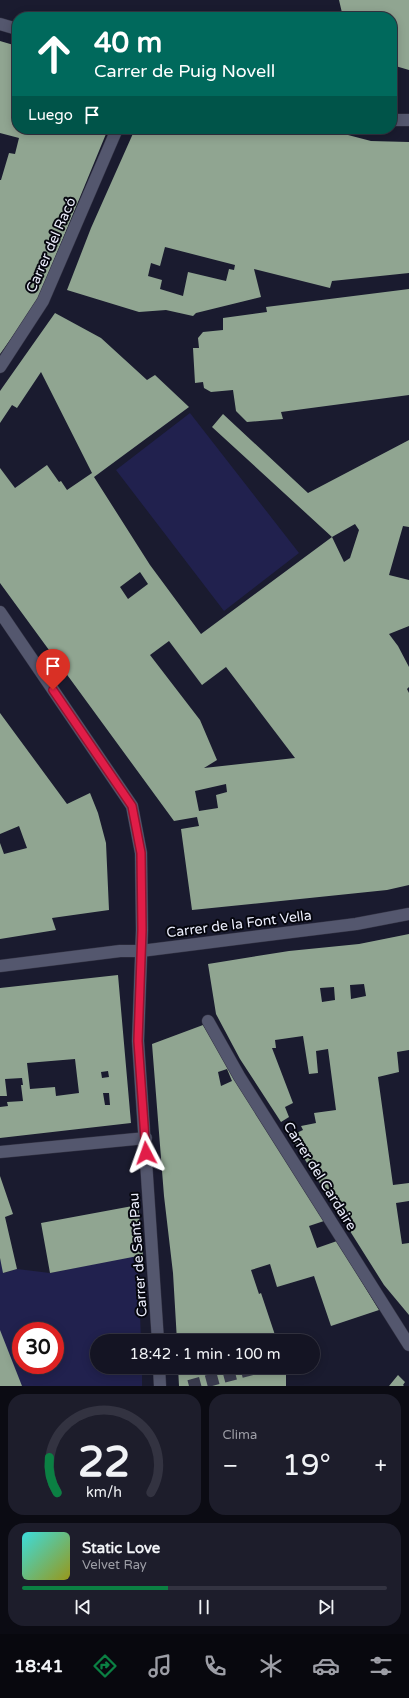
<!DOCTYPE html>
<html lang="es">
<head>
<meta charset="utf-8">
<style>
  :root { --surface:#141423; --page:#1d1d2b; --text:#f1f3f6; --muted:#9d9ea6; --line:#333341; --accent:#0b8043 }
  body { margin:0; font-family:"Varela Round",sans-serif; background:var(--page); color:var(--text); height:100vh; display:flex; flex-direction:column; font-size:15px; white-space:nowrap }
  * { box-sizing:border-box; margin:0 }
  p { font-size:13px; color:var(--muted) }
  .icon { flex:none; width:22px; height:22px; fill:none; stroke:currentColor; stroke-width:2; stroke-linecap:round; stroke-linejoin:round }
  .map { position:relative; height:1386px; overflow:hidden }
  .details { display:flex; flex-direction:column; gap:8px; padding:8px; background:#0b0b13; flex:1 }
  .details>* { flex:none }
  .hud { position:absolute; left:12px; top:12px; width:385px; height:122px; border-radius:16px; box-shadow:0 2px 10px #0003,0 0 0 1px var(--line); background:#00695c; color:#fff; overflow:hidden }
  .speed { position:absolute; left:12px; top:1322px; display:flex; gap:8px; font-size:20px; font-weight:700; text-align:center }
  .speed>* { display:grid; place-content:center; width:52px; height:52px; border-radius:50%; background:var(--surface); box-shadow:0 2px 10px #0003,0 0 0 1px var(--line); line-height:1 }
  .speed .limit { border:6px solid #d22; background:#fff; color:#111 }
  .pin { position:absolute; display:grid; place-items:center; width:34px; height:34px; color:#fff; margin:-41px -17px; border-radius:50% 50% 50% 0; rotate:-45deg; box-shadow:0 0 4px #0007 }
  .pin .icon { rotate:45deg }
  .me { position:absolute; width:44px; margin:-22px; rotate:356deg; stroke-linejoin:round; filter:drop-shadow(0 0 3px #0008) }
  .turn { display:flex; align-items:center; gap:14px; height:84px; padding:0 16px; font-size:18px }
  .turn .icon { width:52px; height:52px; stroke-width:2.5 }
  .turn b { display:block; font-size:28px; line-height:34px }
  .then { display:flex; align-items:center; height:38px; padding:0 16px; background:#0003; gap:8px; font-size:15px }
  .big { font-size:30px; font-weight:600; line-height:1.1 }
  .details .widget { flex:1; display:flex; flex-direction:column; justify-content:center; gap:6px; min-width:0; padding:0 14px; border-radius:16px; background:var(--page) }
  .details .dial { align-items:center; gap:0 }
  .dial svg { height:104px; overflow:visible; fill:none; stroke:var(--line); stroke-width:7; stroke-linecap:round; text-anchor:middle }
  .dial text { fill:var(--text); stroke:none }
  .song { display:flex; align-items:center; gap:12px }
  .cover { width:48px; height:48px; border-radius:6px; background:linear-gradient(135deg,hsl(180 70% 55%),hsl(60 70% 35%)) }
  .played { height:4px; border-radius:2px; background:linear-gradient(90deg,var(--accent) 40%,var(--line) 40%) }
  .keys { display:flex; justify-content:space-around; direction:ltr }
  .heat { display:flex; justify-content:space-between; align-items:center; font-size:22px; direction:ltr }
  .details .tiles { flex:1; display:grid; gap:8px; grid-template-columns:1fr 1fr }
  .widget:last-child { grid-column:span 2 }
  .trip { position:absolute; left:90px; top:1334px; width:230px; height:40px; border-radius:20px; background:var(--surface); box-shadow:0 2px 10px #0003,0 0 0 1px var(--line); font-weight:600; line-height:40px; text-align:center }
  .tabs { display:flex; height:64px; justify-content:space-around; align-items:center; background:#08080e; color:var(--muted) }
  .tabs .icon { width:28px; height:28px }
  .tabs .current { color:var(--accent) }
  .tabs b { font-size:18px; color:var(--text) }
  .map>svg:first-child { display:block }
  .green { fill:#21214e; fill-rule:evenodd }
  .building { fill:#90a591; fill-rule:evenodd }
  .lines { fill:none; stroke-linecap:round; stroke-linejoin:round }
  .pedestrian-tunnel { stroke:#3a3b4e; stroke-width:12; stroke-dasharray:12 6; stroke-linecap:butt }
  .pedestrian-casing { stroke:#343445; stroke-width:13 }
  .minor-casing { stroke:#343445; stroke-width:13 }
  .pedestrian { stroke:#54576e; stroke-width:12 }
  .minor { stroke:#54576e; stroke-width:12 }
  .route-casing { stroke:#92132f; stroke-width:10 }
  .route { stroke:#e11d48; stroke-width:7 }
  .labels { text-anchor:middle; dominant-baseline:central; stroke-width:4; stroke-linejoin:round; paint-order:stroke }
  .street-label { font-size:14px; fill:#eceefd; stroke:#06070f }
</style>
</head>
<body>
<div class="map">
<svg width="409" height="1386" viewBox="0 0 409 1386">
  <rect width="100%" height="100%" fill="#1a1b2f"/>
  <!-- green -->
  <path class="green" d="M190 413 299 553 224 611 116 470Z
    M138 1255 141 1341H97V1367H142V1386H0V1258L4 1273 17 1269 50 1273ZM21 1331H55V1365H21Z"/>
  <!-- building -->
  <path class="building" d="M339 0H409V70L392 65V17H343Z
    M0 41 17 46V129H108L36 304 0 354V180H1L9 153 15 154 19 138 0 133Z
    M135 129H325L371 141 409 142V273L332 281 330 288 254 269 261 297 196 313 193 316 166 310 139 312 67 290 91 228ZM165 247 235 265 234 270 229 269 226 281 188 272 183 296 160 289 162 280 148 276 151 263 160 266Z
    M409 289V395L281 412 283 419 247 422 236 411 233 390 211 392 204 388 203 382 195 383 193 348H199L198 338 203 332 223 330V318L267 312 266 307Z
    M55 313 101 338 147 380 155 375 189 407 94 477 150 565 201 634 332 537 212 427 223 414 308 493 409 440V527L403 526 389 575 409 580V626L389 634 398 646 409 667V687L407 689 409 693V885L387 890 192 910 181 829 199 826 197 817 174 821 0 583V468L15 488 47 465 59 482 61 481 67 490 92 473 41 372 17 408 12 405 0 423V391ZM355 524 359 530 350 558 344 562 332 537ZM140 572 148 584 128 599 120 587ZM169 641 202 685 226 667 295 758 204 768 217 760 200 720 150 655ZM226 784 227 792 216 795 218 808 199 811 195 791Z
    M0 713 67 804 90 793 98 813 106 843 109 910 52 918 56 930 0 939V843L4 854 27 848 19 826 0 834Z
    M409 934V1050L397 1052 399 1072 378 1077 393 1185 409 1183V1201L396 1203 402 1244 409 1243V1315L384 1285 290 1136 303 1130 301 1126 316 1123 314 1113 336 1110 328 1049 316 1051 318 1073 309 1074 303 1036 275 1040 276 1048H272L293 1103 285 1107 289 1117 281 1122 240 1059 216 1014 208 964 289 951 359 944ZM364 984 366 996 351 999 350 985ZM334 987 335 1000 322 1002 320 988Z
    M118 975 131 1123 0 1138V1107L8 1106 7 1102 23 1101 21 1085H23L22 1078 5 1079 7 1096H0V988ZM75 1059 79 1093 56 1096 55 1087 30 1089 27 1063ZM108 1071 109 1077 102 1078 101 1072ZM103 1093H109L110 1105H105Z
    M203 1025 324 1221 309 1226 317 1248 337 1241 379 1310 331 1326 314 1276 277 1287 270 1264 251 1270 259 1294 261 1293 277 1341H177L173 1273 164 1196 152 1044ZM227 1069 232 1081 221 1086 218 1072Z
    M0 1176 13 1214 5 1217 17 1269 3 1273 0 1258Z
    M138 1205 143 1255 50 1273 41 1223Z
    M0 1330 22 1386H0Z
    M178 1367H286V1386H179Z
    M398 1375 405 1382 403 1385 404 1386H389Z"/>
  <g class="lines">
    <!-- pedestrian-tunnel -->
    <path class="pedestrian-tunnel" d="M189 1386 260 1367"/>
    <defs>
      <path id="pedestrian" d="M0 367 43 301 117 129
        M141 951 356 924 409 914
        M208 1021 239 1076 409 1345"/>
      <path id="minor" d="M0 24 17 29
        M392 120H409
        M0 612 132 806 141 853 142 930 138 1041 158 1341
        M0 966 120 951H141
        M0 1152 146 1138
        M159 1367 160 1386"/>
    </defs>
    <!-- pedestrian casing -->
    <use href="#pedestrian" class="pedestrian-casing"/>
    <!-- minor casing -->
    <use href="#minor" class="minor-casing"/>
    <!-- pedestrian -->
    <use href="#pedestrian" class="pedestrian"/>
    <!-- minor -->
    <use href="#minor" class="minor"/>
  </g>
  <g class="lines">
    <defs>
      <path id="route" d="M53 690 132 806 141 853 142 930 138 1041 146 1153"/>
    </defs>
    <!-- route casing -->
    <use href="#route" class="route-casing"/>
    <!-- route -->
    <use href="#route" class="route"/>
  </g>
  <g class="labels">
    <!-- street labels -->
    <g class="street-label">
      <text transform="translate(51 245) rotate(-66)">Carrer del Racó</text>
      <text transform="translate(239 924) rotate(-7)">Carrer de la Font Vella</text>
      <text transform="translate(320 1176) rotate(58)">Carrer del Cardaire</text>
      <text transform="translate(138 1255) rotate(-94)">Carrer de Sant Pau</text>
    </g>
  </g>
</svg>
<div class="speed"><div class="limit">30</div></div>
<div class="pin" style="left:53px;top:690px;background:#d93025"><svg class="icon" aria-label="arrive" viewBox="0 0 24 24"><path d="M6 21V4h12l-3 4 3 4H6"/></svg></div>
<svg class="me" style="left:146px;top:1153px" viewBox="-20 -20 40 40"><path d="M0-17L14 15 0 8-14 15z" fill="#e11d48" stroke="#fff" stroke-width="4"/></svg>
<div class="trip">18:42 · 1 min · 100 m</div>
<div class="hud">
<div class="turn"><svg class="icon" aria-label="ahead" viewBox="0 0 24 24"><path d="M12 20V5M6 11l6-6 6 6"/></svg><div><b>40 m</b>Carrer de Puig Novell</div></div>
<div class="then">Luego<svg class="icon" aria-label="arrive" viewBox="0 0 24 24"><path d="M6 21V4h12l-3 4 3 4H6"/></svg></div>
</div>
</div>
<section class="details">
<div class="tiles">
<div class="widget dial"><svg viewBox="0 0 100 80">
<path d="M14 69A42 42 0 1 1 86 69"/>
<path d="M14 69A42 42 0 0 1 8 42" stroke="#0b8043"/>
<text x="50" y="56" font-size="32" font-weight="700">22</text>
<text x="50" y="72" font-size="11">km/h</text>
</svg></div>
<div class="widget"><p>Clima</p>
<div class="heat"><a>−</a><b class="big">19°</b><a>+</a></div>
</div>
<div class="widget">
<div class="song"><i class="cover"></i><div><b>Static Love</b><p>Velvet Ray</p></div></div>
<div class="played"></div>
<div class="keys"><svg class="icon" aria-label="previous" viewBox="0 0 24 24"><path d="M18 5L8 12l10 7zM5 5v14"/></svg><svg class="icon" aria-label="pause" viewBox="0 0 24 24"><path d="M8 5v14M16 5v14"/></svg><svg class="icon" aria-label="next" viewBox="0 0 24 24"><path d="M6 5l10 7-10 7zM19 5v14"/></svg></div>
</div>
</div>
</section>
<nav class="tabs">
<b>18:41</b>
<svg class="icon current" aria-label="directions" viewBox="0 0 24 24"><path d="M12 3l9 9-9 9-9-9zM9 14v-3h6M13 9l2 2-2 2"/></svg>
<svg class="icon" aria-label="music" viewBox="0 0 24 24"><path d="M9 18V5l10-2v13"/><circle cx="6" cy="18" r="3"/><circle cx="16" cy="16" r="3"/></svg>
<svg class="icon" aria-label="phone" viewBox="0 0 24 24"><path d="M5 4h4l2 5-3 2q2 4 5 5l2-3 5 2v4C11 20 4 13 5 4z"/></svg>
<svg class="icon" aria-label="climate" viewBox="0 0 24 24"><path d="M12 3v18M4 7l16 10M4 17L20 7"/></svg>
<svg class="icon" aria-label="car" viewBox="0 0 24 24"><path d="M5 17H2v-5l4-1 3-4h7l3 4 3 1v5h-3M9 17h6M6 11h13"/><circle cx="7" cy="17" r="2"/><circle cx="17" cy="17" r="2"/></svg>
<svg class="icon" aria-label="filters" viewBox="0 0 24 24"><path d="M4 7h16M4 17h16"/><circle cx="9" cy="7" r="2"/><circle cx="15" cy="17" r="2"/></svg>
</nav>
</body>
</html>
